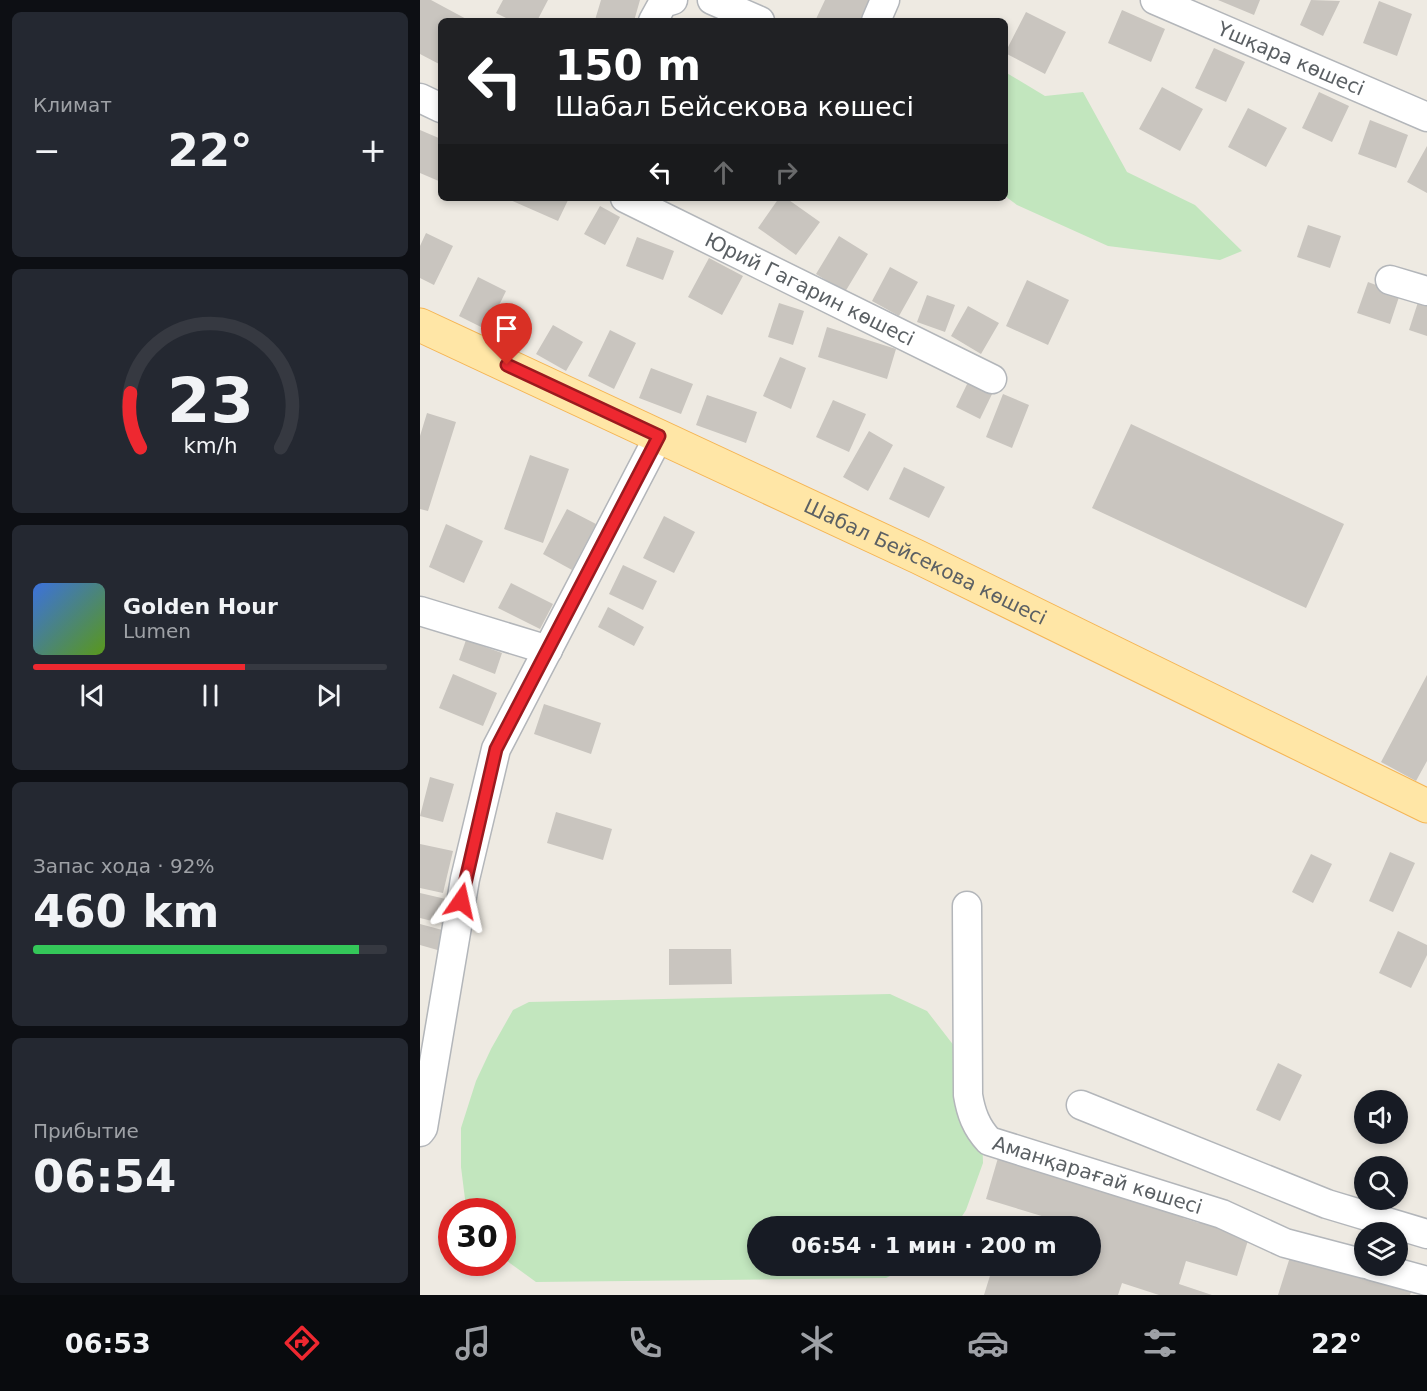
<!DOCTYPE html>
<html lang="ru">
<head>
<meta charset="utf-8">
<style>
  :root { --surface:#171b24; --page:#242831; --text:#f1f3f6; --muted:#9ea1a6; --line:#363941; --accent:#ee2830 }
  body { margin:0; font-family:"DejaVu Sans",sans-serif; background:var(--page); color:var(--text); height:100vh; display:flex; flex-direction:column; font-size:22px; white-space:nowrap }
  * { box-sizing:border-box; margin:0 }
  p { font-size:20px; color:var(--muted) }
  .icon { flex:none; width:33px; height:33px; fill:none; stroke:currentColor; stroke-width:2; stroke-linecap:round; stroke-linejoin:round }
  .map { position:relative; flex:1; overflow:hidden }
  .details { display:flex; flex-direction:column; gap:12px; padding:12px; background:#0d0f14; width:420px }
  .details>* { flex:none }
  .hud { position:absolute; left:18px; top:18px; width:570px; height:183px; border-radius:9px; box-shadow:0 3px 9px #0003; background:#202124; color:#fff; overflow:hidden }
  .buttons { position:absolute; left:934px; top:1090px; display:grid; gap:12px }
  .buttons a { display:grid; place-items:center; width:54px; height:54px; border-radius:50%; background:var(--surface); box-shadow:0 3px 9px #0003; font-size:30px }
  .speed { position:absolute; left:18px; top:1198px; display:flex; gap:12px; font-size:30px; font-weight:700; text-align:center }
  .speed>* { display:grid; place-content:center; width:78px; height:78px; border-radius:50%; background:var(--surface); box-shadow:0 3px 9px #0003; line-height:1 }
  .speed .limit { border:9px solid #d22; background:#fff; color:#111 }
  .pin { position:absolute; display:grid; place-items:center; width:51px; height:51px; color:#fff; margin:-62px -26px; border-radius:50% 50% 50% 0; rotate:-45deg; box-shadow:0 0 6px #0007 }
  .pin .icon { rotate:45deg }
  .me { position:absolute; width:66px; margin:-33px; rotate:11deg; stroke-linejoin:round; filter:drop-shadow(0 0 4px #0008) }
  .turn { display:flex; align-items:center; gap:21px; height:126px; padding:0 18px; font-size:27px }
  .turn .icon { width:78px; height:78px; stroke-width:2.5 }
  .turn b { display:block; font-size:42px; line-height:51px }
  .lanes { display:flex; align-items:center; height:57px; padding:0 18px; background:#0003; justify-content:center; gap:30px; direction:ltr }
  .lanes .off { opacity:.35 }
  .big { font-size:45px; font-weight:700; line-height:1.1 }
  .details .tile { flex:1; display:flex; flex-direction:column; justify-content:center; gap:9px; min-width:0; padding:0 21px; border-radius:9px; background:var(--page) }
  .details .dial { align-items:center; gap:0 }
  .dial svg { height:156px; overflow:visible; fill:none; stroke:var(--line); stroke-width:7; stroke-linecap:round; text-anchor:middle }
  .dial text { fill:var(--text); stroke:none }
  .song { display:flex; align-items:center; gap:18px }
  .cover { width:72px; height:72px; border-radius:9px; background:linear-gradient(135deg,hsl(220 70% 55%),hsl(90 70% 35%)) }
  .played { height:6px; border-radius:3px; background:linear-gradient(90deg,var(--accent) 60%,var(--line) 60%) }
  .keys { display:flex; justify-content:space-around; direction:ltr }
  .heat { display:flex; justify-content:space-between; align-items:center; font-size:33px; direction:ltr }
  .charge { height:9px; border-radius:4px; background:linear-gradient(90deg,#34c759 92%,var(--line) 0) }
  .trip { position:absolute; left:327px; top:1216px; width:354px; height:60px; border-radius:30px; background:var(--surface); box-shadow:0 3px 9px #0003; font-weight:700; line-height:60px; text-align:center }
  .dock { display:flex; height:96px; justify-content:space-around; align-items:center; background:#090b0e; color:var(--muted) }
  .dock .icon { width:42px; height:42px }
  .dock .active { color:var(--accent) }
  .dock b { font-size:27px; color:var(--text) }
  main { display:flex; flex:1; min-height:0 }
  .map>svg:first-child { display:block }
  .green { fill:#c2e6be }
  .building { fill:#c9c5bf }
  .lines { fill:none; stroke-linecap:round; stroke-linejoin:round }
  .minor-casing { stroke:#b3b6ba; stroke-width:31 }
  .major-casing { stroke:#f5b554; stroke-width:35 }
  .minor { stroke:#fff; stroke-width:28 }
  .major { stroke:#ffe6a6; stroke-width:33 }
  .route-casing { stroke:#9b1a1f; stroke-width:15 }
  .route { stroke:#ee2830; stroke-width:10 }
  .labels { text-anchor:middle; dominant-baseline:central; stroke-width:5; stroke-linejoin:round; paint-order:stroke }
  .street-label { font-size:20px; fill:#5b6064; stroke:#fff }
</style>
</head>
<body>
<main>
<section class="details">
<div class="tile"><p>Климат</p>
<div class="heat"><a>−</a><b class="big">22°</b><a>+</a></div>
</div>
<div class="tile dial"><svg viewBox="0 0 100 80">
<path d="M14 69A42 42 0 1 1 86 69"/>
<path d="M14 69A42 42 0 0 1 9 41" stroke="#ee2830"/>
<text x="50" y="56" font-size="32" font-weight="700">23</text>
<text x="50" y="72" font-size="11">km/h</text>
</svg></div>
<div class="tile">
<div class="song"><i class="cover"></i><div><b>Golden Hour</b><p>Lumen</p></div></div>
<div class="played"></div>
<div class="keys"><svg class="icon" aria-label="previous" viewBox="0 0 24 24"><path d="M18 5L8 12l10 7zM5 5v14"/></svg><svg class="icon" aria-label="pause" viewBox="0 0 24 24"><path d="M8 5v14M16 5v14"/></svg><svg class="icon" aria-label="next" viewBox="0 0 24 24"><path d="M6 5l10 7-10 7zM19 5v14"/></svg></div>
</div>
<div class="tile"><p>Запас хода · 92%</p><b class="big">460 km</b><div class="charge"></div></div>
<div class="tile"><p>Прибытие</p><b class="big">06:54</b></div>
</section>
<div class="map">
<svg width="1007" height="1295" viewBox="0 0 1007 1295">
  <rect width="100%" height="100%" fill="#eeeae2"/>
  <!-- green -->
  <path class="green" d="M585 72 625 96 663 92 707 172 775 205 822 251 800 260 688 246 597 205 585 196Z
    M470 994 507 1011 552 1069 561 1099 563 1163 546 1210 535 1227H338V1266H491L466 1278 116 1282 83 1258 82 1212H49L46 1207 41 1167V1128L56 1081 71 1049 93 1010 109 1002Z"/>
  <!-- building -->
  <path class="building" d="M0 0H11L50 21H21V65L0 54Z
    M83 0H128L117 21H92L76 13Z
    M181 0H220L214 21H180L175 20Z
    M405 0H453L443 21H400L396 19Z
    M798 0H840L834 15Z
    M891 0 920 1 903 36 880 25Z
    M959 1 992 14 977 56 943 43Z
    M702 10 745 29 731 62 688 43Z
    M606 12 646 32 625 74 585 53Z
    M794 48 825 62 806 102 775 88Z
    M742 87 783 109 760 151 719 129Z
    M899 92 929 106 912 142 882 128Z
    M828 108 867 128 846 167 808 147Z
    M950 120 988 135 976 168 938 154Z
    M0 130 21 139V182L0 173Z
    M1007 146V193L987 182Z
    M86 198H149L138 221Z
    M359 198H366L400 222 376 255 338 228Z
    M180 206 200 217 185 245 164 234Z
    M888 225 921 236 910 268 877 257Z
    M6 233 33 246 14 285 0 278V246Z
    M419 236 448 254 425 292 396 274Z
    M217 237 254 251 243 280 206 266Z
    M289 258 323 276 302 315 268 297Z
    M470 267 498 282 479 316 452 301Z
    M58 277 86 291 67 330 39 316Z
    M607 280 649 300 628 345 586 326Z
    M948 282 980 294 970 324 937 313Z
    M507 295 535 305 525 332 497 322Z
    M999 299 1007 302V336L989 330Z
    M359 303 384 311 373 345 348 337Z
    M548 306 579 323 561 354 531 336Z
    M133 325 163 342 146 371 116 354Z
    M407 327 476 349 467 379 398 357Z
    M190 330 216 343 194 389 168 376Z
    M360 357 386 368 371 409 343 396Z
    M231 368 273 384 261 414 219 398Z
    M550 378 574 390 560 419 536 407Z
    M583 394 609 405 592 448 566 437Z
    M287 395 337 412 326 443 276 425Z
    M413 400 446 414 429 452 396 437Z
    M7 413 36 422 8 511 0 509V436Z
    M711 424 924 524 886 608 672 508Z
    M449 431 473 445 448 491 423 477Z
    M110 455 149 469 123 543 84 529Z
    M484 467 525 487 509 518 469 499Z
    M147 509 176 524 152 570 123 554Z
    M244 516 275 532 254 573 223 558Z
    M26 524 63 541 44 583 9 567Z
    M203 565 237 581 223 610 189 594Z
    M91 583 133 604 120 629 78 608Z
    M188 607 224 627 214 646 178 627Z
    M46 640 82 653 75 674 39 660Z
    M33 674 77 693 63 726 19 708Z
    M1007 675V761L996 781 961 762Z
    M124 704 181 723 171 754 114 734Z
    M10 777 34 784 23 822 0 816Z
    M136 812 192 829 183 860 127 843Z
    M0 844 33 851 23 893 0 888Z
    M970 852 995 863 973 912 949 901Z
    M891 854 912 864 893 903 872 892Z
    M0 893 30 900 24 924 0 918Z
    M0 924 26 931 21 951 0 945Z
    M978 931 1007 945V955L991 988 959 973Z
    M249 949H311L312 984 249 985Z
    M858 1063 882 1075 860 1121 836 1110Z
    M580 1151 769 1195 763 1218 779 1223 785 1203 835 1218 817 1276 766 1261 759 1284 792 1295H739L702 1283 698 1295H564L573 1266H646L657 1269 658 1266H670V1227H658L566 1199Z
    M870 1257 995 1279 990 1295H858Z"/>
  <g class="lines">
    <defs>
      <g id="minor">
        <path d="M292 0 340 21"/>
        <path id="s1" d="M735 0 1007 117"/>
        <path d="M233 21 243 3 253 0"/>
        <path d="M456 21 465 0"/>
        <path d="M0 98 21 108"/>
        <path id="s2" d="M205 198 572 379"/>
        <path d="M970 280 1007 291"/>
        <path d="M0 611 128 650"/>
        <path id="s3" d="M547 906 548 1095C551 1113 556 1127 569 1141L802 1214 865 1243 945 1264"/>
        <path d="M661 1105 907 1204 1007 1234"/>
        <path d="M0 1132 3 1128 45 879 76 749 239 436"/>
        <path d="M952 1266 1007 1281"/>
      </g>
      <g id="major">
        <path id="s4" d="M0 325 498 557 1007 806"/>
      </g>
    </defs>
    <!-- minor casing -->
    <use href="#minor" class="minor-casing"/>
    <!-- major casing -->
    <use href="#major" class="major-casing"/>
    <!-- minor -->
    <use href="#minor" class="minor"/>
    <!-- major -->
    <use href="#major" class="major"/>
  </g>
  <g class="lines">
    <defs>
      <path id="route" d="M41 901 76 749 239 436 87 365"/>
    </defs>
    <!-- route casing -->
    <use href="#route" class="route-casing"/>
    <!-- route -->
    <use href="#route" class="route"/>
  </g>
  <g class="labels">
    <!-- street labels -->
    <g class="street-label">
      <text stroke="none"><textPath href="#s1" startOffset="148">Үшқара көшесі</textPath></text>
      <text stroke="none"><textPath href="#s2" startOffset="206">Юрий Гагарин көшесі</textPath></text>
      <text stroke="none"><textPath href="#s4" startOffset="558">Шабал Бейсекова көшесі</textPath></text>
      <text stroke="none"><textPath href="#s3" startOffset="354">Аманқарағай көшесі</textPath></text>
    </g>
  </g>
</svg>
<div class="buttons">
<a><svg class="icon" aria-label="sound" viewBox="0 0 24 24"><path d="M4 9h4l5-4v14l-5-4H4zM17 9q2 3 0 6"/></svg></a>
<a><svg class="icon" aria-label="search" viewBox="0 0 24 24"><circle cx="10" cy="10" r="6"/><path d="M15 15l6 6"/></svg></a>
<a><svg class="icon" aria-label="layers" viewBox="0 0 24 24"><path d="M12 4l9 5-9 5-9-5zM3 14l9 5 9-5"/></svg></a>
</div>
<div class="speed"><div class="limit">30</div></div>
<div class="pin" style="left:87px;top:365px;background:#d93025"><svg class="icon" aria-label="arrive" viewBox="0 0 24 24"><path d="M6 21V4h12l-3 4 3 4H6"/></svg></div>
<svg class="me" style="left:41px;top:901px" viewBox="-20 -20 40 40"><path d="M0-17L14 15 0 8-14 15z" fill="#ee2830" stroke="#fff" stroke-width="4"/></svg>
<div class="trip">06:54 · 1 мин · 200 m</div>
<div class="hud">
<div class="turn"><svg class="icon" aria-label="left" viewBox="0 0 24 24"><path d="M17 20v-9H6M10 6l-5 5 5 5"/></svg><div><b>150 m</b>Шабал Бейсекова көшесі</div></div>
<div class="lanes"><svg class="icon" aria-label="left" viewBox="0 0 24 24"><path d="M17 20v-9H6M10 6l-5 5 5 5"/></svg><svg class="icon off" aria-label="ahead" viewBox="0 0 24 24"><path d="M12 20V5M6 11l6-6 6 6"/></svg><svg class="icon off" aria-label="right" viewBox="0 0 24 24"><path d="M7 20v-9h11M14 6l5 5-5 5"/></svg></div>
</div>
</div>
</main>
<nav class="dock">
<b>06:53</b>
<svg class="icon active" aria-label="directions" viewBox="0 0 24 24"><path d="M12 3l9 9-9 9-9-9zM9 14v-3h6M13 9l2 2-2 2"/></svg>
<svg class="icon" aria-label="music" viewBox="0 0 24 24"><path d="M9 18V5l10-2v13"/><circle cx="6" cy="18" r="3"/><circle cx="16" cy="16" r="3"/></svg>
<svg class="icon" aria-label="phone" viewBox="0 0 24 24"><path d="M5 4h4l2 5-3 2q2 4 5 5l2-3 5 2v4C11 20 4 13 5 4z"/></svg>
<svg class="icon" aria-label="climate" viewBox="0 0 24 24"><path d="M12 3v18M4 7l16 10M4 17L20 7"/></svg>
<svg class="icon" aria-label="car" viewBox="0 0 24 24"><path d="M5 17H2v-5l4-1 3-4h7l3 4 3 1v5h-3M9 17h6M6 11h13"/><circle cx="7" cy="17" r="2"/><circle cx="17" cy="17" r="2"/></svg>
<svg class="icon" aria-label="filters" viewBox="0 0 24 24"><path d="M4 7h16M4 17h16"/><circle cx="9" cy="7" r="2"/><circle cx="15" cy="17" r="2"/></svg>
<b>22°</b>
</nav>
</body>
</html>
